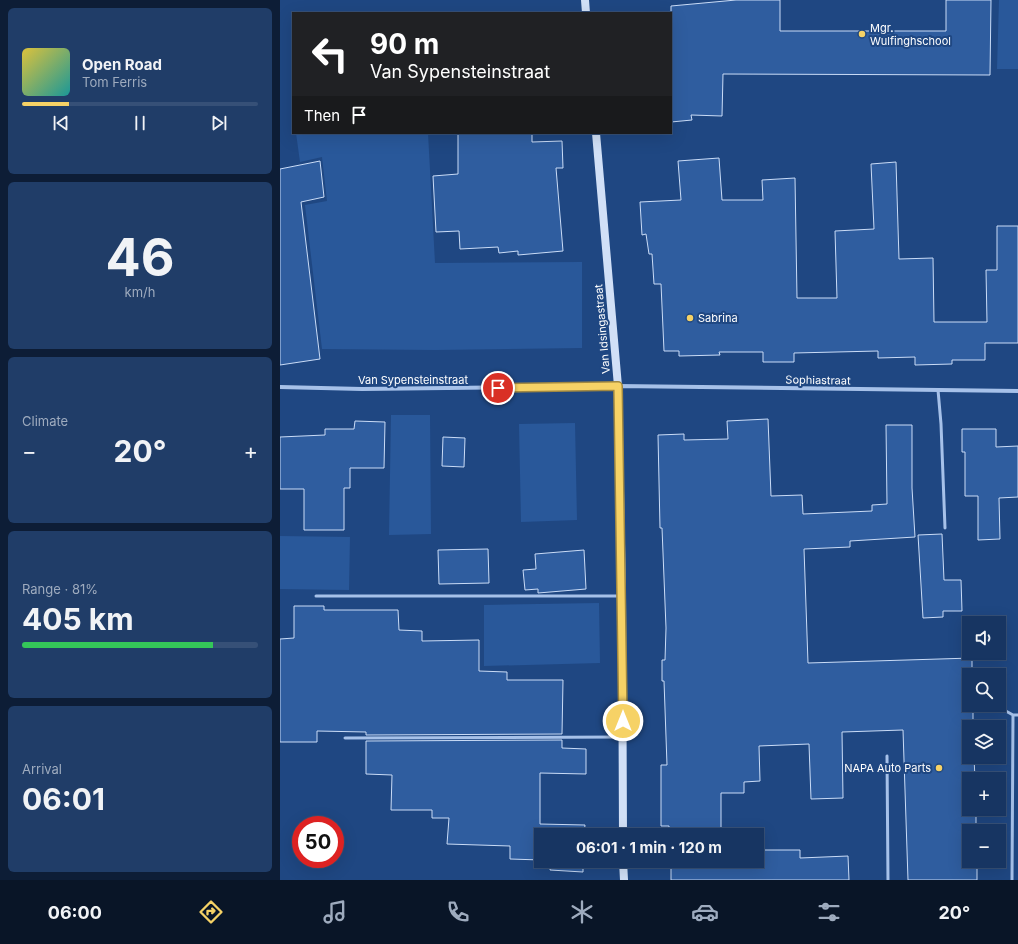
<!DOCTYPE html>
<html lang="en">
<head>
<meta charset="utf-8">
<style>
  :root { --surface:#173562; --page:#203d68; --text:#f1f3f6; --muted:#9eabbe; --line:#365077; --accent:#f6d266 }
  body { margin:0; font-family:Inter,sans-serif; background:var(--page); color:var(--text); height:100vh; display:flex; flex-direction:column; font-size:15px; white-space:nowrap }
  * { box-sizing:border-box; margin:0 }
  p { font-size:13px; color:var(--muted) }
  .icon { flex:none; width:22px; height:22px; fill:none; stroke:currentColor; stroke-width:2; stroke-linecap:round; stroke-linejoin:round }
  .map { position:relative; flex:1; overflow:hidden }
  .side { display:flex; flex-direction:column; gap:8px; padding:8px; background:#0d1d36; width:280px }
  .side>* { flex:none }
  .banner { position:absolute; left:12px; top:12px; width:380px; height:122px; border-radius:0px; box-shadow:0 4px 16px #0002,0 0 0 1px var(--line); background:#202124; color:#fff; overflow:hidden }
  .controls { position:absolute; left:682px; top:616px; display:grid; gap:8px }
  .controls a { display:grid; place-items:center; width:44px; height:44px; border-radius:0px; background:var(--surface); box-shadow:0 4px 16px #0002,0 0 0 1px var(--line); font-size:20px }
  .speed { position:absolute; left:12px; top:816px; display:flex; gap:8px; font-size:20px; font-weight:700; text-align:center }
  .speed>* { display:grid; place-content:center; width:52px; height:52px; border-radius:50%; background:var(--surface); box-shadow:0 4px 16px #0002,0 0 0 1px var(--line); line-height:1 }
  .speed .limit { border:6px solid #d22; background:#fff; color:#111 }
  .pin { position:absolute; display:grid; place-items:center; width:34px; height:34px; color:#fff; margin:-17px; border:2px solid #fff; border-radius:50%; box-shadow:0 1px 4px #0007 }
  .me { position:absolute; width:44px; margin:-22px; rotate:0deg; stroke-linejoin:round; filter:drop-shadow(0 0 3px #0008) }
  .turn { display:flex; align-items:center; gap:14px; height:84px; padding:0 12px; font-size:18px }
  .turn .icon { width:52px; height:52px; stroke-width:2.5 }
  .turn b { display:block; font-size:28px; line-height:34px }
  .then { display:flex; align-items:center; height:38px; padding:0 12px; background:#0003; gap:8px; font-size:15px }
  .big { font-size:30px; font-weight:700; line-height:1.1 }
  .side .tile { flex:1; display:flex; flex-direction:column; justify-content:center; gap:6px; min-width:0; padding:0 14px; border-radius:6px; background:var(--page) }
  .side .dial { align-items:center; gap:0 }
  .dial b { font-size:52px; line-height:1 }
  .song { display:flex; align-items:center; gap:12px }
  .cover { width:48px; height:48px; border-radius:6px; background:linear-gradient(135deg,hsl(50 70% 55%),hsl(180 70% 35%)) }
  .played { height:4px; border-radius:2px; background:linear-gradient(90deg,var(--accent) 20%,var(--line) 20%) }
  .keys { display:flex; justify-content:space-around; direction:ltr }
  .heat { display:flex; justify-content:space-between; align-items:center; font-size:22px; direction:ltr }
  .charge { height:6px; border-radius:3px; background:linear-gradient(90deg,#34c759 81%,var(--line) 0) }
  .trip { position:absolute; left:254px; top:828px; width:230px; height:40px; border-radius:0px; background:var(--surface); box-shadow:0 4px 16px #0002,0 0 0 1px var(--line); font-weight:700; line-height:40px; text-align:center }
  .menu { display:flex; height:64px; justify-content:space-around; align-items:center; background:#091527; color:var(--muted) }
  .menu .icon { width:28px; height:28px }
  .menu .on { color:var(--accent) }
  .menu b { font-size:18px; color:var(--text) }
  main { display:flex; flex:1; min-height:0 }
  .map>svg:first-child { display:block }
  .green { fill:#29589a }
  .building { fill:#2f5d9f; stroke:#cadcf7 }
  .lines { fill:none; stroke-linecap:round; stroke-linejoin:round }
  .lane { stroke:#a6c1e9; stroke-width:3 }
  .street { stroke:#a6c1e9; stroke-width:4 }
  .secondary { stroke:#d1e0f7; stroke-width:8 }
  .route-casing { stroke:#a08842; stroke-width:10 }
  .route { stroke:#f6d266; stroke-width:7 }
  .poi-dot { fill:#f6d266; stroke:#1f4782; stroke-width:1.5 }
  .labels { text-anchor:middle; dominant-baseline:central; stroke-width:4; stroke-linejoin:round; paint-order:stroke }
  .poi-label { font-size:11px; fill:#fff; stroke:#1f4782; text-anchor:start }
  .street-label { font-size:11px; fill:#fff; stroke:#1f4782 }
</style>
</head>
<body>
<main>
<section class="side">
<div class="tile">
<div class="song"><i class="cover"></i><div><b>Open Road</b><p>Tom Ferris</p></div></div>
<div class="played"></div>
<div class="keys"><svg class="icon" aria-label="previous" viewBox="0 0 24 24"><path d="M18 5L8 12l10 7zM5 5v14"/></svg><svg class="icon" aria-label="pause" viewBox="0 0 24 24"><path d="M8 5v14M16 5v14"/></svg><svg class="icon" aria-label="next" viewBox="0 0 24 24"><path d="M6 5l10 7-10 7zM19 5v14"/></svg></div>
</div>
<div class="tile dial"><b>46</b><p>km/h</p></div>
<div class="tile"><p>Climate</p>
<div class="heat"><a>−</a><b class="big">20°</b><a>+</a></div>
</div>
<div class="tile"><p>Range · 81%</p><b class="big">405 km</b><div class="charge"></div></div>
<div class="tile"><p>Arrival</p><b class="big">06:01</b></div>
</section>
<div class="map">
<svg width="738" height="880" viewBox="0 0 738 880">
  <rect width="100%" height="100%" fill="#1f4782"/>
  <!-- green -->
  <path class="green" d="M719 0H738V69H717Z
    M16 133H148L155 263 302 262V348L155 350 42 349 25 205 47 201 42 157 20 162Z
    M111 415H150L151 534 109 535Z
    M295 423 297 520 241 522 239 424Z
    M0 536 70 537 69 590 0 589Z
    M319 603 320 663 204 666V605Z"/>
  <!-- building -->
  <path class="building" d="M456 0H500V31H666V0H711L710 75 443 74 442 116 411 115 412 120 391 122V6Z
    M178 133H252V142L282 141 283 168H276L283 251 238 255V251L219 253 218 247 180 249 179 231 156 232 153 176 178 174Z
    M439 158 442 200H483L482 180 515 178 517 298H557L555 231 594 229 591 164 616 162 619 259 653 258 654 322H707L706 270H717V226H738V343H705V360H672V364L635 365V357L598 358V351L514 353V362H483V352H439L440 355 399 356V351H384L381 284H374L372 254H369L366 234 362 235 360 202 401 200 398 161Z
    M40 161 44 197 21 202 40 359 0 365V169Z
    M488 419 491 496 522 495 523 514 592 511V505L607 504 606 425H632V488L635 537 570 541V547L524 549 528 663 692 658V675H689V705H693V727H689V757H694L695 779H689V809H696V831H689V861H697V880H628L623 730 562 732 563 798 531 799 529 744 479 746 480 781 464 782V793H441V835H389V826H381V765H387L384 681H382V660H385L386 628 382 528H380L378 435 404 434V440L448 439 447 421Z
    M75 421 105 422 104 468H70V488H64V530H24V489H0V437L45 435V429H74Z
    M682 429H716V447L738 446V497L719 498 720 539 698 540V496H685V452H682Z
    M163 437 185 438 184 467 162 466Z
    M662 534 664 580H681L682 611H663V617L643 618 638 535Z
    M208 549 209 583 159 584 158 550Z
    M304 550 306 589 258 593V589L245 590 243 570 256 569 255 554Z
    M14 606H44V610H118L119 630 142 631V641L199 640V671L227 672V680H283L282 734 86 735V732L37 731V742H0V639L14 638Z
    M282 740V748L306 749V774L260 773V824L305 825 304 835H261V860L230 859V846L167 844 169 818H152V810H111L112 775 86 774V741Z
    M477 850H520V858L568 856 569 880H391V861H477Z
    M271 861H303V872L270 870Z"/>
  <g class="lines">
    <!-- lane -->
    <path class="lane" d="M658 390 661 424 665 528
      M36 596H342
      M715 705 733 715
      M65 738 341 737
      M607 756 608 880
      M732 880 733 715H738"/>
    <!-- street -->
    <path class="street" d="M0 387 82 389 338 386 738 391"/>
    <!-- secondary -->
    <path class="secondary" d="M305 0 306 13
      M316 133 338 386 342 596 343 835
      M343 861 344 880"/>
  </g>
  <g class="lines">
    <defs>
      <path id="route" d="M218 388 338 386 343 721"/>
    </defs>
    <!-- route casing -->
    <use href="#route" class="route-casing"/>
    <!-- route -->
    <use href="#route" class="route"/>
  </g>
  <!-- markers -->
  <g class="poi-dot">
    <circle cx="582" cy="34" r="4"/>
    <circle cx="410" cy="318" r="4"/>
    <circle cx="659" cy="768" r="4"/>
  </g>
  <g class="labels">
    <!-- poi labels -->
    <g class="poi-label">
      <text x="590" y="28">Mgr.<tspan x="590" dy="13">Wulfinghschool</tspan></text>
      <text x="418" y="318">Sabrina</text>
      <text x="651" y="768" text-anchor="end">NAPA Auto Parts</text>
    </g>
    <!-- street labels -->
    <g class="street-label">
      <text transform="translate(322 329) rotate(-95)">Van Idsingastraat</text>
      <text x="133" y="380">Van Sypensteinstraat</text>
      <text transform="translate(538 380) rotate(1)">Sophiastraat</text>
    </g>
  </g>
</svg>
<div class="controls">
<a><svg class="icon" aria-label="sound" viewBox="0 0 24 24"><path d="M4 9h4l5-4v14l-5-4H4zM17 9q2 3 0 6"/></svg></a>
<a><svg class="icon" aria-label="search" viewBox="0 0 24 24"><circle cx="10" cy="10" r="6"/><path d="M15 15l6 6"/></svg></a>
<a><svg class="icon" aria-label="layers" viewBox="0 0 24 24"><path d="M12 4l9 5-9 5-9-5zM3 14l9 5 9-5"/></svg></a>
<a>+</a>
<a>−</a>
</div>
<div class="speed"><div class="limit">50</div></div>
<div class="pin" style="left:218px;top:388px;background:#d93025"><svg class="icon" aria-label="arrive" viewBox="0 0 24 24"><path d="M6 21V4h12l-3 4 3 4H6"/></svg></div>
<svg class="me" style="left:343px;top:721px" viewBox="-20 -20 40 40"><circle r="17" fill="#f6d266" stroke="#fff" stroke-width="3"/><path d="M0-11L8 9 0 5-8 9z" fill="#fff"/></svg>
<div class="trip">06:01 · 1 min · 120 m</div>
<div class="banner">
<div class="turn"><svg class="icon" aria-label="left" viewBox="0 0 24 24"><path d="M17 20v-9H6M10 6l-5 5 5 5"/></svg><div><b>90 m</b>Van Sypensteinstraat</div></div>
<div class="then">Then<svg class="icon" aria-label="arrive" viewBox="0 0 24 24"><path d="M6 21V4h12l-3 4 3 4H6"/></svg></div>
</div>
</div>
</main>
<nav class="menu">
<b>06:00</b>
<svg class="icon on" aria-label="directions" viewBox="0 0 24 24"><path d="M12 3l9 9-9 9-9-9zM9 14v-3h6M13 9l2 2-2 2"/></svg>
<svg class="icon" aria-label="music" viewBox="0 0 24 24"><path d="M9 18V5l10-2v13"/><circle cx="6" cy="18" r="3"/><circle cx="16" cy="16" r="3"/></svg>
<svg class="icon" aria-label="phone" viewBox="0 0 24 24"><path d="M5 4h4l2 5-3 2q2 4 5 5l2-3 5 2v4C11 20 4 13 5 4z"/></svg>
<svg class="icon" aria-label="climate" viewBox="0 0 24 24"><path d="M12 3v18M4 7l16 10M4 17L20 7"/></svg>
<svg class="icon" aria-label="car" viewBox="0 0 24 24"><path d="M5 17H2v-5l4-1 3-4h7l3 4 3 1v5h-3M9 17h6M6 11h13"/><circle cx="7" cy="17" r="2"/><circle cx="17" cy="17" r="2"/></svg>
<svg class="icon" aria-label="filters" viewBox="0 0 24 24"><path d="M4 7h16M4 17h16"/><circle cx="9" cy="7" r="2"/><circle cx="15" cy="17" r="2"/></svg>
<b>20°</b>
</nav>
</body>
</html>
